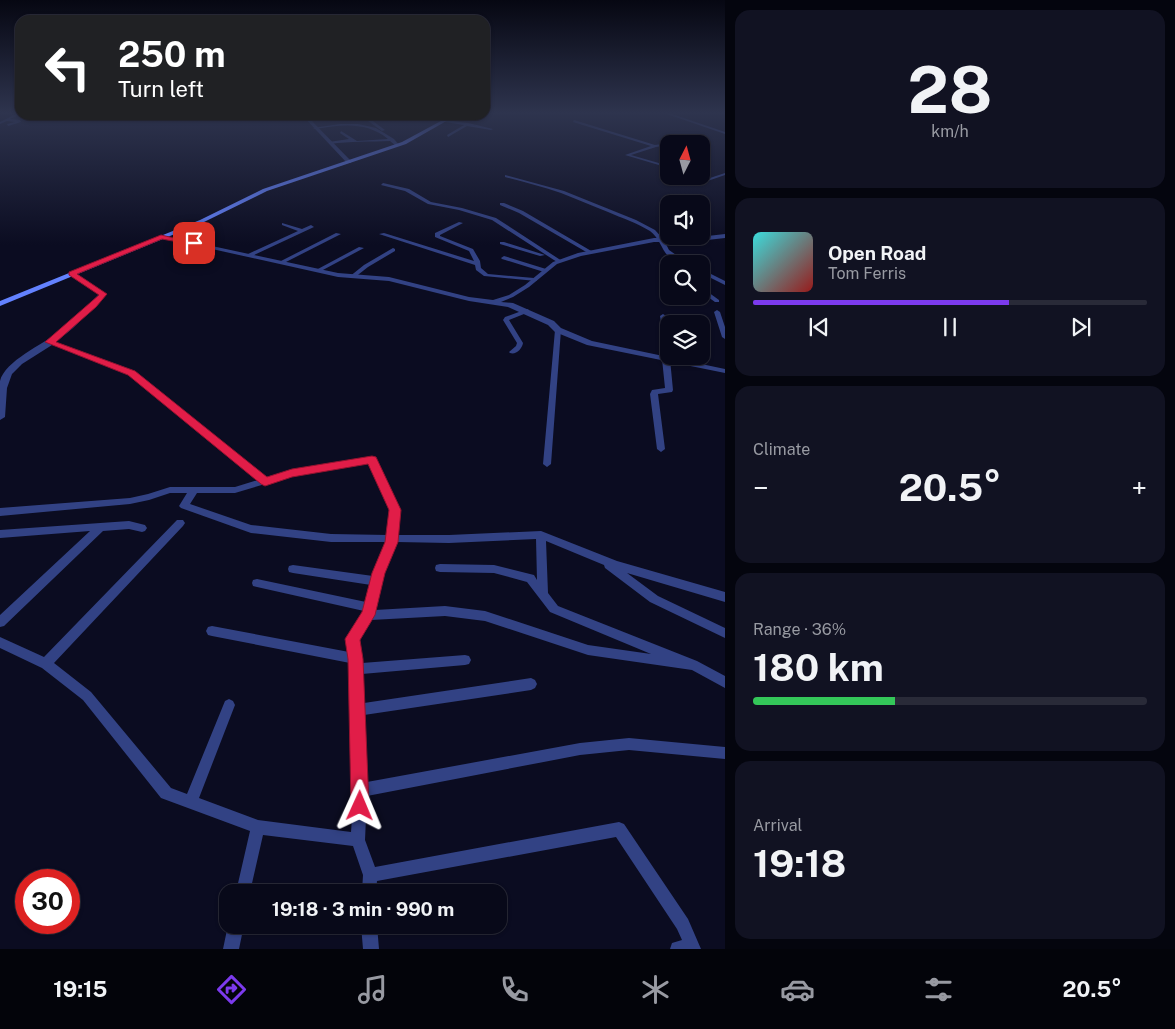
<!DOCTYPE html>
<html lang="en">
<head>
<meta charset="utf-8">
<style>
  :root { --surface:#080919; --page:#111222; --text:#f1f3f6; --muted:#989aa2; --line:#292a38; --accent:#7c3aed }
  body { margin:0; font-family:"Public Sans",sans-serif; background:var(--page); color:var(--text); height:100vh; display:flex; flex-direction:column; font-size:19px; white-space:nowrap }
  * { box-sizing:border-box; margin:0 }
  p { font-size:16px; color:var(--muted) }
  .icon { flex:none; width:28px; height:28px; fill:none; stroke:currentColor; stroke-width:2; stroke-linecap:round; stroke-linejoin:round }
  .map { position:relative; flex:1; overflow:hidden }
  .side { display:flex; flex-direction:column; gap:10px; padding:10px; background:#04050e; width:450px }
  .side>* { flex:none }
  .top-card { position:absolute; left:15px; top:15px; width:475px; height:105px; border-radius:15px; box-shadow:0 1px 4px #0004,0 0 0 1px var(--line); background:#202124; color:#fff; overflow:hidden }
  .needle { width:32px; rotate:6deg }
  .controls { position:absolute; left:660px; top:135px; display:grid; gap:10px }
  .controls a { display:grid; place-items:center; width:50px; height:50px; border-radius:10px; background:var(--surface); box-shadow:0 1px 4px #0004,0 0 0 1px var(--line); font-size:25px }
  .speed { position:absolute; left:15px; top:869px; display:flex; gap:10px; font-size:25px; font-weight:700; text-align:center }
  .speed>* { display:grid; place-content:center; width:65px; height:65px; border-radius:50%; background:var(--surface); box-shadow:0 1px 4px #0004,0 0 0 1px var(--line); line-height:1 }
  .speed .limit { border:8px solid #d22; background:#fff; color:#111 }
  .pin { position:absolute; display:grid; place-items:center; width:42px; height:42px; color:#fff; margin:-21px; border-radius:10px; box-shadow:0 2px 8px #0006 }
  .me { position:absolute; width:55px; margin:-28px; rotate:1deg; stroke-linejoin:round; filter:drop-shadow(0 0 4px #0008) }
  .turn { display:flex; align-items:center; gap:18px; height:105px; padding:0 20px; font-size:22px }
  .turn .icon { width:65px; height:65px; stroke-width:2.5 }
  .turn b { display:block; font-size:35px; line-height:42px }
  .big { font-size:38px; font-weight:700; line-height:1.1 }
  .side .tile { flex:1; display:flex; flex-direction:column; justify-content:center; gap:8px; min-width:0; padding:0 18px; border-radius:15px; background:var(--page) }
  .side .dial { align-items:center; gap:0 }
  .dial b { font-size:65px; line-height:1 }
  .song { display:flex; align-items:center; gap:15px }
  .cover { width:60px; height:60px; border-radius:8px; background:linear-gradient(135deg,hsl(180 70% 55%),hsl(0 70% 35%)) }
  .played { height:5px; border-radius:2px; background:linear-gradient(90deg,var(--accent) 65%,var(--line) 65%) }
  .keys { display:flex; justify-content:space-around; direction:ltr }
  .heat { display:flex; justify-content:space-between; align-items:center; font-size:28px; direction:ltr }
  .charge { height:8px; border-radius:4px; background:linear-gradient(90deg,#34c759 36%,var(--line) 0) }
  .trip { position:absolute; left:219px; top:884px; width:288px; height:50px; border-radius:15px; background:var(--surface); box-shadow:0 1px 4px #0004,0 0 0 1px var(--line); font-weight:700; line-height:50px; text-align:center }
  .menu { display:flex; height:80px; justify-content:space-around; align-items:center; background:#03040a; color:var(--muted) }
  .menu .icon { width:35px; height:35px }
  .menu .selected { color:var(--accent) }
  .menu b { font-size:22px; color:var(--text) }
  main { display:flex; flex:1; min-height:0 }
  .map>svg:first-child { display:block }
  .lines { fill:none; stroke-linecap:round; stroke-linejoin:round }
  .minor { fill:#324284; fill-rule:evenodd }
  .tertiary { fill:#324284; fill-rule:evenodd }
  .secondary { fill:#6382ff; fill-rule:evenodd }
  .route { fill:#e11d48; stroke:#92132f }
</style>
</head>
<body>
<main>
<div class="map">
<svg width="725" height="949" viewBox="0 0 725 949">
  <rect width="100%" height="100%" fill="#0b0c21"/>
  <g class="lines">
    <!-- minor -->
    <path class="minor" d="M20 112V114L10 119 20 120 21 122 8 126 7 124 15 122 7 121 0 124V122Z
      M661 112H666L725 132V134Z
      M256 115H275L255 117Z
      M364 116H366L385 130 382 131 364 118Z
      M445 120 468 123 493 129 491 130 467 126 448 137 447 135 464 125 445 122Z
      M574 120 655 145 686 140 688 141 669 144V145L656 147 631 155 669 166V168L625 155 651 146 573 122Z
      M340 124H358L376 128 394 139 399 145 396 146 390 141C370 142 350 141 330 144L329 142 349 139 340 133 341 131 357 141 388 139C366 121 341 125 315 129L313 128Z
      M725 173V175L696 185 692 184Z
      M505 175 564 191 636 220 655 230 664 240 669 250 689 264C661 264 665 242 650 231 637 223 622 218 608 212 592 206 577 199 561 193 543 187 524 182 505 177Z
      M383 183 409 189 431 202 462 208 496 218 562 261 557 262 492 220 459 210 428 204 405 191 381 185Z
      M500 203H504L523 211 593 252 588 253 519 213 500 205Z
      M459 222 463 223 440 235V236L473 249 480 261 481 268 488 274 534 278 537 280 536 281 484 276 476 270 475 265 379 234 384 233 474 261 469 251 435 237V233Z
      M282 223 302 229 311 225 314 227 252 256H248V254L298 231 282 225Z
      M336 233 341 234 284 263 279 262Z
      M500 242H504L545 255 540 256 500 244Z
      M359 247 364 248 321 271 316 270Z
      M393 248 395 249V251L368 267 354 278 349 277 364 265Z
      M504 256 546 269 547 270 544 272 502 259 501 258Z
      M701 269 725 281V285L701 273Z
      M701 287 719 300V302H715L701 292Z
      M527 309 529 310V312L509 320 523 343C522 349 516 355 510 353L509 352 516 346 517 343 503 320 505 317Z
      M717 310 720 312 725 327V339L722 337 714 312Z
      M663 314 666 316 669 330V352L666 350 660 316Z
      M558 328 561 330 551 464 547 467 543 464 555 330Z
      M50 340 135 371 266 477 292 470 372 457 375 458 400 510 398 535H449L541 531 617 561 725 592V602L627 573 658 596 725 628V638L650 602 605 568 604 565 546 541 548 593 558 606 697 661 725 676V688L692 670 588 655 485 621 445 616 371 620 358 640 362 663 465 655 469 656 471 660 469 664 465 665 362 674 364 703 531 678 535 680 537 684 535 688 531 690 364 715 367 782 580 743 629 738 725 747V759L629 750 580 755 367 796 365 840 375 867 619 822 624 824 688 919 701 949H670L672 943 682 940 677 929 616 837 377 881 376 892H362L363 875 353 846 263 835 250 892H236L250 831 161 798 83 700 42 668 0 648V637L44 657 177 520H183L185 523 183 526 54 663 91 692 171 788 187 794 225 701 229 699 233 701 235 705 199 798 258 820 351 832 354 790 350 663 212 636 208 635 206 631 208 627 212 626 349 652 346 639 364 611 257 587 253 586 252 583 253 580 257 579 366 602 371 585 293 573 289 572 288 569 289 566 293 565 373 576 387 542H331L251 533 181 508 179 506 187 493H170L149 500 130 504 0 516V508L130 498 148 494 170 487H235L258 480 129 375 48 343V341ZM369 463 390 510 388 535 331 534 251 525 190 504 197 493H235L292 476ZM536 539 537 580 534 575 494 565 440 564 436 565 435 568 436 571 440 572 494 573 527 582 550 612 651 654 588 645 485 611 445 606 375 610 384 573 397 542 449 543Z
      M666 357 670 359 673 390 672 392 658 394 665 449 661 452 657 449 650 394 652 390 665 388 662 359Z
      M129 521 145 525 147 528 145 531 142 532 129 529 103 531 4 626 0 627V615L90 531 0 538V530Z
      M228 925H244L239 949H223Z
      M361 925H377L379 949H363Z"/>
    <!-- tertiary -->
    <path class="tertiary" d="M302 115H306L351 161V163H347Z
      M725 234V238L690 242H654L581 256 557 264 529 287 513 297 501 302 513 303 554 321 561 328 592 341 725 369V373L587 345 555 332 548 325 508 307 469 301 389 281 338 277 158 237 161 235 338 273 389 277 469 297 493 300 509 295 525 285 553 262 578 253 654 238H690Z
      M70 272H74L106 294 73 328 52 345 22 364 12 374 7 388 5 417 0 420C0 409 0 391 0 381 5 361 43 344 59 332 73 320 87 308 99 294L70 274Z"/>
    <!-- secondary -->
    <path class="secondary" d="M452 115H457L406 144 267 191 204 222 0 306V301L200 220 263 189 402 142Z"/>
  </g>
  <!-- sky -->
  <linearGradient id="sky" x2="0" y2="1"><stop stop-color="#060712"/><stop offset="0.46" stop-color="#2e344e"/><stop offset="1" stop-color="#2e344e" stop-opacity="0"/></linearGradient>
  <rect width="725" height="245" fill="url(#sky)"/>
  <!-- route -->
  <path class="route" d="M161 235 197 243 194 245 162 239 77 274 107 294 96 307 56 342 135 371 267 477 292 469 372 456 376 457 401 510 398 542 385 573 375 615 360 640 363 659 369 806 366 813 360 815 354 813 351 806 348 659 345 639 362 612 372 573 385 542 389 510 368 464 292 477 265 486 261 484 128 375 45 342 99 295 69 275V272Z"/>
</svg>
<div class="controls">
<a><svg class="needle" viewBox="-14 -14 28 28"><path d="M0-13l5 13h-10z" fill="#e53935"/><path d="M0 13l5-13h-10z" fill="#989aa2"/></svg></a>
<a><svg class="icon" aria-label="sound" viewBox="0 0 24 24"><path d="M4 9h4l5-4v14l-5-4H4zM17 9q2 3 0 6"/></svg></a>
<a><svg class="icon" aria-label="search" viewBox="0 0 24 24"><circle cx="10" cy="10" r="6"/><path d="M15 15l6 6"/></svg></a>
<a><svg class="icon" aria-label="layers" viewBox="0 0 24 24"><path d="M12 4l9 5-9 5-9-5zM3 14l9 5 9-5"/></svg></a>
</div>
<div class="speed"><div class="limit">30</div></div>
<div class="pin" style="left:194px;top:243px;background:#d93025"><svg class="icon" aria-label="arrive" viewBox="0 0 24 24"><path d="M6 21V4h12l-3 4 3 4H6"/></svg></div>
<svg class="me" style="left:360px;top:806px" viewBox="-20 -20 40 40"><path d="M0-17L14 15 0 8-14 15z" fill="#e11d48" stroke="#fff" stroke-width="4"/></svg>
<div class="trip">19:18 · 3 min · 990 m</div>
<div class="top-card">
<div class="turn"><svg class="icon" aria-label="left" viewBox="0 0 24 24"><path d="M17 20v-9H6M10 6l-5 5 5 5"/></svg><div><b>250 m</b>Turn left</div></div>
</div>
</div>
<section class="side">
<div class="tile dial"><b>28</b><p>km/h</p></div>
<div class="tile">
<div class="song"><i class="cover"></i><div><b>Open Road</b><p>Tom Ferris</p></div></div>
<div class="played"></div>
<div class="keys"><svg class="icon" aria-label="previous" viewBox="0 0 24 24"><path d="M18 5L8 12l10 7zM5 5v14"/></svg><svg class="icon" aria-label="pause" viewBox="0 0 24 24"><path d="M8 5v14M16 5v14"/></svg><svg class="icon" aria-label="next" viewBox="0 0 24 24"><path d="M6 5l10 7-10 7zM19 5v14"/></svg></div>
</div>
<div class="tile"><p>Climate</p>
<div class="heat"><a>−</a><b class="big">20.5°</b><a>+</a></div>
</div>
<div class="tile"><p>Range · 36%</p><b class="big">180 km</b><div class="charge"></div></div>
<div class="tile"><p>Arrival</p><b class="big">19:18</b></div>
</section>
</main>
<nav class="menu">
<b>19:15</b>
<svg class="icon selected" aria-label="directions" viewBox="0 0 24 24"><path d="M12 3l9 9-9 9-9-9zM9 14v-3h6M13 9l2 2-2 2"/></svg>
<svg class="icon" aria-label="music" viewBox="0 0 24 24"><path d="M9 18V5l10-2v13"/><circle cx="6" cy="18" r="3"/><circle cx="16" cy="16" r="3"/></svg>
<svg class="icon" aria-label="phone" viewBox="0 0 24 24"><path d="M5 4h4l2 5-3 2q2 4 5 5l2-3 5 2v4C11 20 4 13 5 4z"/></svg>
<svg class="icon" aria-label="climate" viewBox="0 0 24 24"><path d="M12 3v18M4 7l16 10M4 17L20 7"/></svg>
<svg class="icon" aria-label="car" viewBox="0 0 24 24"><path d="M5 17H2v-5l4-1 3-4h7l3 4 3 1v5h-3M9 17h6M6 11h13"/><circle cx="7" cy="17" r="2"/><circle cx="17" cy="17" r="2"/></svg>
<svg class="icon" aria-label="filters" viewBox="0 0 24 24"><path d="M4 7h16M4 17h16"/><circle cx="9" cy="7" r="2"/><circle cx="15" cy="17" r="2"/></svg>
<b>20.5°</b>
</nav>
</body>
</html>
